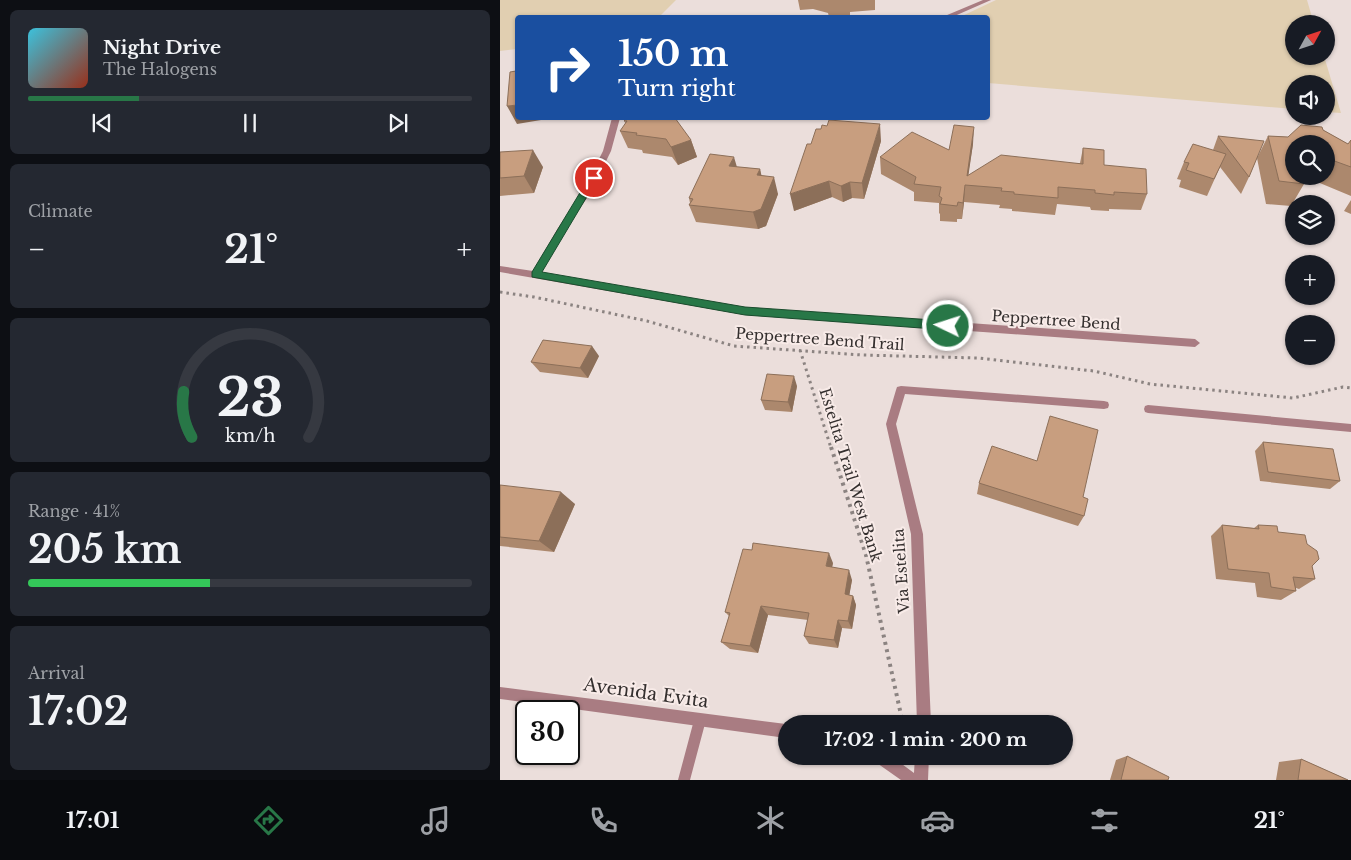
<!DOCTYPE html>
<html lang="en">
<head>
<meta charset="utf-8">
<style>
  :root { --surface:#171b24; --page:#242831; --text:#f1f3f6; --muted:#9ea1a6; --line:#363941; --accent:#287747 }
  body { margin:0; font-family:"Libre Baskerville",serif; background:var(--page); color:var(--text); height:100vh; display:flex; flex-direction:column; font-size:19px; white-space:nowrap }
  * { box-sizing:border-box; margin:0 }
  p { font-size:16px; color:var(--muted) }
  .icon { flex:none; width:28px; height:28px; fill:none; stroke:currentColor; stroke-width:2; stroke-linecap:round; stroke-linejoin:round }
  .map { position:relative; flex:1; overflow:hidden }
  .side { display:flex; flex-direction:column; gap:10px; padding:10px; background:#0d0f14; width:500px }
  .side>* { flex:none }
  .top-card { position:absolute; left:15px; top:15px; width:475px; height:105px; border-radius:5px; box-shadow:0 1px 4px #0004; background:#1a4fa0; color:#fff; overflow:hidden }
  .needle { width:32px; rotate:50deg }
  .tools { position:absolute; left:785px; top:15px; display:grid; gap:10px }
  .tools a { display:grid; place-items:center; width:50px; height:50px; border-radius:50%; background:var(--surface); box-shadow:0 1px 4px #0004; font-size:25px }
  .speed { position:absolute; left:15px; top:700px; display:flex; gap:10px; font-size:25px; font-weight:700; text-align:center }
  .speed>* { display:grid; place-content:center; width:65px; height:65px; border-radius:50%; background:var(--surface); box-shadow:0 1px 4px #0004; line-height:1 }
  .speed .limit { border:2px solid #111; border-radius:8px; background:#fff; color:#111 }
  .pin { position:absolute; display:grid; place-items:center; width:42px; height:42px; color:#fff; margin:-21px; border:2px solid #fff; border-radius:50%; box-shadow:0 1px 5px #0007 }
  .me { position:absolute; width:55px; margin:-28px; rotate:274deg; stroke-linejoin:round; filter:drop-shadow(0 0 4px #0008) }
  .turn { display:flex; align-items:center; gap:18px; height:105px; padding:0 20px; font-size:22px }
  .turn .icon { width:65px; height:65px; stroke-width:2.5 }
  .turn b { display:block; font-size:35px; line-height:42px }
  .big { font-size:38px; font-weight:700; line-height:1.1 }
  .side .widget { flex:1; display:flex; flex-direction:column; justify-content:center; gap:8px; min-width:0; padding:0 18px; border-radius:8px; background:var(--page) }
  .side .dial { align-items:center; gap:0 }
  .dial svg { height:130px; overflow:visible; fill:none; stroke:var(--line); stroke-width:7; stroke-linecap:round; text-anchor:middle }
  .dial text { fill:var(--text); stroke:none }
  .song { display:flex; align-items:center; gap:15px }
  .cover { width:60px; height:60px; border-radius:8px; background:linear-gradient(135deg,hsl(190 70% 55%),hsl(10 70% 35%)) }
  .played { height:5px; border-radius:2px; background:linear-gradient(90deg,var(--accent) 25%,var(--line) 25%) }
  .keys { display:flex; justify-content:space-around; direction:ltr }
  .heat { display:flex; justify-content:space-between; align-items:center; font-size:28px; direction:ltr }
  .charge { height:8px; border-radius:4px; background:linear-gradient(90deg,#34c759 41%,var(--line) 0) }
  .trip { position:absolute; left:278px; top:715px; width:295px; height:50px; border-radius:25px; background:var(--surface); box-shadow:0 1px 4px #0004; font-weight:700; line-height:50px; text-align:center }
  .dock { display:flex; height:80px; justify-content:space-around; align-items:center; background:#090b0e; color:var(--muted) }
  .dock .icon { width:35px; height:35px }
  .dock .selected { color:var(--accent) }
  .dock b { font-size:22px; color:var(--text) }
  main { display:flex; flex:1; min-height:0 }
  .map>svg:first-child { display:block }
  .green { fill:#e1cfb1 }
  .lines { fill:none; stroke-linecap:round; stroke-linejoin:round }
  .path-far1 { stroke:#8b8381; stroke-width:3; stroke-dasharray:2.5 4; stroke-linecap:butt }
  .path { stroke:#8b8381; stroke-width:4; stroke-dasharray:3 4.5; stroke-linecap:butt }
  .lane { fill:#a97c82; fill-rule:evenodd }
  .street { fill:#a97c82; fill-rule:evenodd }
  .wall { fill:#ac886d; fill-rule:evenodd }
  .shaded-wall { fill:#8c6f59 }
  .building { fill:#c89e7f; stroke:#8c6f59 }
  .route { fill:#287747; stroke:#1a4d2e }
  .labels { text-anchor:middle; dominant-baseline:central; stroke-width:4; stroke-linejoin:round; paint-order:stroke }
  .street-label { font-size:15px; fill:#342f2e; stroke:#f8ebe8 }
  .near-street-label { font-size:18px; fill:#342f2e; stroke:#f8ebe8 }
</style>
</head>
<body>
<main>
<section class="side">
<div class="widget">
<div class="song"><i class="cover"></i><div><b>Night Drive</b><p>The Halogens</p></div></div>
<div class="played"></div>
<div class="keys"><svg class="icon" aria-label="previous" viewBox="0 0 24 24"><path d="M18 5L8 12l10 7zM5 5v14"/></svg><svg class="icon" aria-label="pause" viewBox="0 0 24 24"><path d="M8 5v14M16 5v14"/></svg><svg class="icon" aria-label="next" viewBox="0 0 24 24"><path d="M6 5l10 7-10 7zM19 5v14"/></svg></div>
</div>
<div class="widget"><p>Climate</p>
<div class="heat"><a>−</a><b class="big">21°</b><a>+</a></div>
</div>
<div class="widget dial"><svg viewBox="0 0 100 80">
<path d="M14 69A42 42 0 1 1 86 69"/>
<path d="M14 69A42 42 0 0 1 9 41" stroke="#287747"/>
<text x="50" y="56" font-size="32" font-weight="700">23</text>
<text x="50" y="72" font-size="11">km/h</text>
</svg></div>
<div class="widget"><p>Range · 41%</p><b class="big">205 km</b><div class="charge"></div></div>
<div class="widget"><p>Arrival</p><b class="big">17:02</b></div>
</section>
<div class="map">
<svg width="851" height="780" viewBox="0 0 851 780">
  <rect width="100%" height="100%" fill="#ebdedb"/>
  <!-- green -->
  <path class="green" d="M0 0H176L159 17 18 18 17 49 0 51Z
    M496 0H807L814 24H794V56H824L841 113 826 112V84H794V109L488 83V18L460 17Z"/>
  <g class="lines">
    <!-- path-far1 -->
    <path class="path-far1" d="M0 292 34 297 147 321 234 346 362 355 478 358 594 371 650 384 793 398 843 387 851 388
      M300 350 331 448"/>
    <!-- path -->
    <path class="path" d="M331 447 366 555 403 724"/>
    <!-- lane -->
    <path class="lane" d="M648 405 851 424V432L648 413 645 412 644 409 645 406Z
      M200 714 204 716 206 720 190 780H178L194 720 196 716Z"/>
    <!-- street -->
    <path class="street" d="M483 0H491L450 18H440Z
      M112 118H120L111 151 91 192 64 232 41 273 245 307 695 339 700 343 695 347 245 315 0 272V266L33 271 58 228 83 191 103 151Z
      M401 386 604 401 608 402 609 405 608 408 604 409 405 394 396 424 423 534 431 724H417L411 534 386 424 396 390 397 387Z
      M0 687 286 724V738L0 699Z
      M372 756H391L414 773 415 756H429L428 780H401L374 761Z"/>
  </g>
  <!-- wall -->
  <path class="wall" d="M298 0H375V10L350 12V16L329 17 328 13 313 9 300 10Z
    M124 121 191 140 197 157 178 165 172 157 143 153 142 150 128 148 120 131 126 124Z
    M823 130 848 144 851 140V196L815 181 803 180 804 184 791 206 766 204 757 158 749 177 741 194 720 167 707 196 679 187 681 180 677 179 684 162 713 150 718 136 758 156 768 136 788 137ZM794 144H826V176H794Z
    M381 141 364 199 352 198 343 202 332 197 294 211 311 144Z
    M473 144 468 175 580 163 583 148 604 165 647 194 641 210 609 209V211L591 210 590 207 557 204 555 215 512 211V209L499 208 500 205 464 202 462 219H457V222L440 221V214L439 213V203L414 201V192L381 174 380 157 449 150Z
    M0 152 43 167 34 193 0 196Z
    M237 167 260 169 261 176 278 194 266 226 258 229 196 222 189 205 190 203 189 198Z
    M851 200V214L844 211Z
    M99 356 88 378 40 372 31 362Z
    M297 386 292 412 265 410 261 400Z
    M763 442 840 481 830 489 760 481 755 451Z
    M479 483 583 497 584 516 578 526 477 494Z
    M0 485 75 504 54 552 0 546Z
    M722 525 754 528 758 525 778 532 812 566 815 579 799 589 796 588V591L781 600 757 597 755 583 716 579 711 536Z
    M333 563 332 567 352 580 349 595 353 596 356 605 352 629 342 628 338 648 309 644 304 636 308 620 268 615 258 653 230 649 221 642 229 616 225 612Z
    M627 756 668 780H610L616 760Z
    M801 759 848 780H776L779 762Z"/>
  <!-- shaded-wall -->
  <path class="shaded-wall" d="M18 105V118H53L17 124 7 106Z
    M380 124 381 141 364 199 362 183Z
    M474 127 473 144 467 185V176Z
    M191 140 197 157 178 165 171 147Z
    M33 150 43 167 34 193 24 176Z
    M234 157 239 174 229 166Z
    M260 169 264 186 257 175Z
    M274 177 278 194 266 226 258 229 253 212Z
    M329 181 332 197 294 211 290 194Z
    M350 182 352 198 343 202 341 186Z
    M465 185 464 202 462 219 463 203Z
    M92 346 99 356 88 378 80 368Z
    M294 376 297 386 292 412 288 402Z
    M61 492 75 504 54 552 39 541Z
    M329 553 333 563 330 576 326 566Z
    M349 570 352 580 348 603 345 594Z
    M353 596 356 605 352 629 348 621Z
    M261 606 268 615 258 653 250 646Z
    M338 620 342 628 338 648 334 640Z"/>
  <!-- building -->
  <path class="building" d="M17 65H18V105L7 106 10 72 16 71Z
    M127 118H175L191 140 171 147 166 139 136 135 137 133 120 131 127 121H124Z
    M329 120 380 124 362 183 350 182 341 186 329 181 290 194 307 144H311L316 129H321L322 125 327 126Z
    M454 125 474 127 467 176 501 155 583 164V148L604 150V165L646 169 647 194 614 192V195L595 193V190L558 187V198L514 194V192L501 191 502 188 465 185 463 203 458 202 457 206 440 204 442 198 439 196 441 187 414 184 416 177 380 157 412 132 449 150Z
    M801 125 822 127 823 130 848 144 851 140V167L829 159H826V144H794V176H802L804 184 779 181 768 136 788 137Z
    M718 136 764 141 749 177Z
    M693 144 726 154 714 179 686 170 689 163 684 162Z
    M33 150 24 176 0 178V152Z
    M210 154 234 157 229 166 260 169 257 175 274 177 261 209 253 212 189 205 193 199 189 198Z
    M43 340 92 346 80 368 31 362Z
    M267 374 294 376 288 402 261 400Z
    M550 416 598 430 583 497 588 499 584 516 479 483 492 446 537 461Z
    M763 442 833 449 840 481 768 472Z
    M0 485 61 492 39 541 0 537Z
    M722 525 759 529 758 525 777 526 778 532 805 535 807 544 817 551 819 559 812 566 815 579 793 577 796 591 771 587 769 573 728 569Z
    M253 543 329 553 326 566 349 570 345 594 353 596 348 621 338 620 334 640 304 636 309 613 261 606 250 646 221 642 230 613 225 612 243 549 252 550Z
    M627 756 669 777 668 780H621Z
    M801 759 848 780H798Z"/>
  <!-- route -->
  <path class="route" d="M94 175 98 178 42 272 245 307 448 321 453 326 448 330 245 315 32 277V272L90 176Z"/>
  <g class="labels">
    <!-- street labels -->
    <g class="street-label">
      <text transform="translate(556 320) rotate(4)">Peppertree Bend</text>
      <text transform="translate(320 339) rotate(4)">Peppertree Bend Trail</text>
      <text transform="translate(351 475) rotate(73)">Estelita Trail West Bank</text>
      <text transform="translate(401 571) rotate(-94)">Via Estelita</text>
    </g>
    <!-- near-street labels -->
    <g class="near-street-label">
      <text transform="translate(146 693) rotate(8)">Avenida Evita</text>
    </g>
  </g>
</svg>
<div class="tools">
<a><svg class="needle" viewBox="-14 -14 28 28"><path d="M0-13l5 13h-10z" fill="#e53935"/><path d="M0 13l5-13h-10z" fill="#9ea1a6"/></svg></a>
<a><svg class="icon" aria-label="sound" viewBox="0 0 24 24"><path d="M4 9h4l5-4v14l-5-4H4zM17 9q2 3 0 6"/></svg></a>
<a><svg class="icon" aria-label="search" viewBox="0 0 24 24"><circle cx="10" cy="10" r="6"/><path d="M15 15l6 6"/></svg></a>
<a><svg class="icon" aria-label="layers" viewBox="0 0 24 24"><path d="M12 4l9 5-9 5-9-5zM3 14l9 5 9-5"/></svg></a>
<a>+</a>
<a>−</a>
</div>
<div class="speed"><div class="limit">30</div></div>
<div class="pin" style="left:94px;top:178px;background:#d93025"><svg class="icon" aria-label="arrive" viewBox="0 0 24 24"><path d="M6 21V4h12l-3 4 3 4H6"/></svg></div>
<svg class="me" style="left:448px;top:326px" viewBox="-20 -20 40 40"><circle r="17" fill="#287747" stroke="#fff" stroke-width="3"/><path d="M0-11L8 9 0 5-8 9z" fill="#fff"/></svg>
<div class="trip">17:02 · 1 min · 200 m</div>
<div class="top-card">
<div class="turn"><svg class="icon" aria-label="right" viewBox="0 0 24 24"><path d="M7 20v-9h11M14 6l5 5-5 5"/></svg><div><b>150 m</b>Turn right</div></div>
</div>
</div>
</main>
<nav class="dock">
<b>17:01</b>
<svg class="icon selected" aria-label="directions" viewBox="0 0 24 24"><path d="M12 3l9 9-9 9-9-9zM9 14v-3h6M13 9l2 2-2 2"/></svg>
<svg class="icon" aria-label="music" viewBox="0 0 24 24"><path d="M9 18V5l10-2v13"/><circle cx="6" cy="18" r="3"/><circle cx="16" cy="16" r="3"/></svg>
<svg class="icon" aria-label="phone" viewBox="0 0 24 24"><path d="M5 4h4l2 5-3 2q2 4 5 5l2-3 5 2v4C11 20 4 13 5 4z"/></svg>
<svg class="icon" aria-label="climate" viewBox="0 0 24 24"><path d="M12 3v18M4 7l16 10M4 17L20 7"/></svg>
<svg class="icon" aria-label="car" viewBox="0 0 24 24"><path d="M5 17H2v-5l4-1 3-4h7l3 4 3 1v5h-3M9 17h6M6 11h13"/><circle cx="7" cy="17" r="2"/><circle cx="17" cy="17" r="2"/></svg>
<svg class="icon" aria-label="filters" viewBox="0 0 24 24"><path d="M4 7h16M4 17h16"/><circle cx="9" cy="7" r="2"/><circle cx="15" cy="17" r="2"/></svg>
<b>21°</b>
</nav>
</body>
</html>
